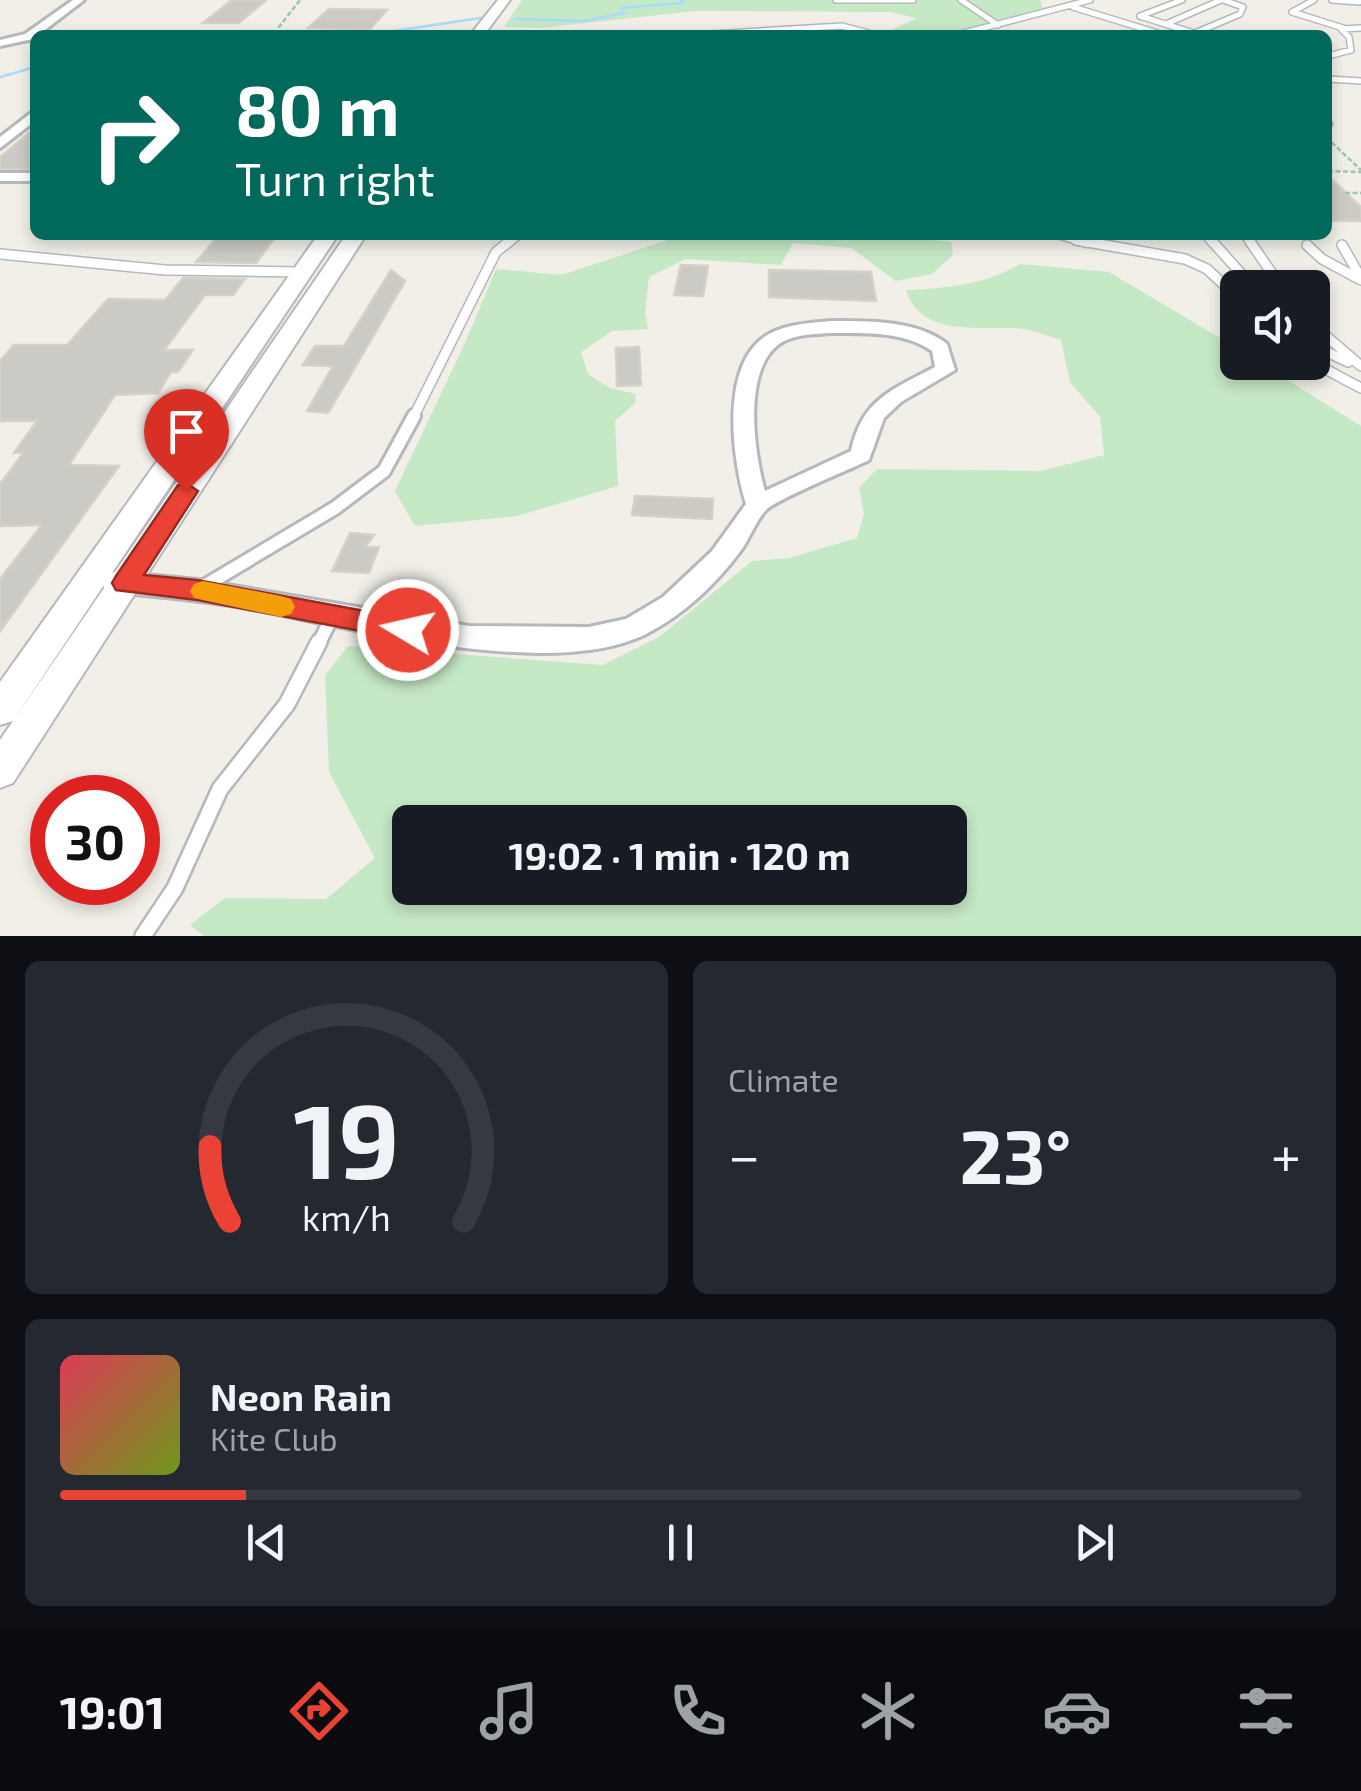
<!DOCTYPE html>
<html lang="en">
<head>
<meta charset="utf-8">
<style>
  :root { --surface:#171b24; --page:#242831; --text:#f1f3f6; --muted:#9ea1a6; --line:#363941; --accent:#ea4335 }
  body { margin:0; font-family:"Exo 2",sans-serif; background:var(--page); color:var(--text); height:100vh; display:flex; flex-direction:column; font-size:38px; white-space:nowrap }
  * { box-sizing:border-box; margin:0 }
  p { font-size:32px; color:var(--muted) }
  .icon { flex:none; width:55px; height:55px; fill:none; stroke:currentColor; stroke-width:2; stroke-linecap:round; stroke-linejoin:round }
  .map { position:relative; height:936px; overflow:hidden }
  .panel { display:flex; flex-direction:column; gap:25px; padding:25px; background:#0d0f14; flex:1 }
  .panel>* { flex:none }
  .guide { position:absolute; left:30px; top:30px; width:1302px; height:210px; border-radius:15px; box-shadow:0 5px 15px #0003; background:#00695c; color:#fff; overflow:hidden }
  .tools { position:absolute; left:1220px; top:270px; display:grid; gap:20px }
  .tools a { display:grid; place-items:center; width:110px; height:110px; border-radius:15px; background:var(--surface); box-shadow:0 5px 15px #0003; font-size:50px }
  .speed { position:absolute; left:30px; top:775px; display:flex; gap:20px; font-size:50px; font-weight:700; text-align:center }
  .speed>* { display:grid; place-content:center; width:130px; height:130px; border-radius:50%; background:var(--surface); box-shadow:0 5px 15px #0003; line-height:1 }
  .speed .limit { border:15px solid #d22; background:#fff; color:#111 }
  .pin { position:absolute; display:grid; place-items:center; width:85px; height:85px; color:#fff; margin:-102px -42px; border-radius:50% 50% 50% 0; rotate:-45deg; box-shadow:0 0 10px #0007 }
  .pin .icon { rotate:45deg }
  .me { position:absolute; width:110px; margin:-55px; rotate:279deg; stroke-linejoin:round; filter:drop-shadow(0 0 8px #0008) }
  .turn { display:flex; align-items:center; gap:35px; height:210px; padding:0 40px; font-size:45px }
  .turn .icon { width:130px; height:130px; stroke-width:2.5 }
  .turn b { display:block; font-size:70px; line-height:85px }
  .big { font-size:75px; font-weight:700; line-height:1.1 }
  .panel .tile { flex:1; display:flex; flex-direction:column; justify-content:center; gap:15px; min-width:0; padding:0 35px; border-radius:15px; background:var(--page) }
  .panel .dial { align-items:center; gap:0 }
  .dial svg { height:260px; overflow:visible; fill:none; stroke:var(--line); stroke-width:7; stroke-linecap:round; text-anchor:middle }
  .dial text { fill:var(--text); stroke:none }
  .song { display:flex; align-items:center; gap:30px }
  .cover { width:120px; height:120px; border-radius:15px; background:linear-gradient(135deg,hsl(350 70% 55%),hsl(80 70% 35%)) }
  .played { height:10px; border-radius:5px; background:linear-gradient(90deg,var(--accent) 15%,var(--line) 15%) }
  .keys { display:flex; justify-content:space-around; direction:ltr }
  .heat { display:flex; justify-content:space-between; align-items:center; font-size:55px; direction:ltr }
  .panel .tiles { flex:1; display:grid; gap:25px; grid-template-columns:1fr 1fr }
  .tile:last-child { grid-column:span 2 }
  .trip { position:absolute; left:392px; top:805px; width:575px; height:100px; border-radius:15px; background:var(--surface); box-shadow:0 5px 15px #0003; font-weight:700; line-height:100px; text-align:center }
  .menu { display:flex; height:160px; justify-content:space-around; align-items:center; background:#090b0e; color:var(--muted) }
  .menu .icon { width:70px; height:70px }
  .menu .on { color:var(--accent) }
  .menu b { font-size:45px; color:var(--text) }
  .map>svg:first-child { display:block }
  .green { fill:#c5e8c5; fill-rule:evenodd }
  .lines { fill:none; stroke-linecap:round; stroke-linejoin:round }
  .stream { stroke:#aadaff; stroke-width:2.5 }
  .building { fill:#cccac5; stroke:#d6d1c6; stroke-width:2.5 }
  .service-far4-casing { stroke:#b5b8bc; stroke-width:8 }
  .service-far3-casing { stroke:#b5b8bc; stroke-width:11 }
  .service-far2-casing { stroke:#b5b8bc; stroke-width:12 }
  .service-far1-casing { stroke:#b5b8bc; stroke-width:18 }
  .service-casing { stroke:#b5b8bc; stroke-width:20 }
  .minor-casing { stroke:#b5b8bc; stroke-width:6 }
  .tertiary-casing { stroke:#b5b8bc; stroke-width:4 }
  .path { stroke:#9cc7a9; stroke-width:2.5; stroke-dasharray:5 2.5; stroke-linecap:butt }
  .service-far4 { stroke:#fff; stroke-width:5 }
  .service-far3 { stroke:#fff; stroke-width:8 }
  .service-far2 { stroke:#fff; stroke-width:9 }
  .service-far1 { stroke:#fff; stroke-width:12 }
  .service { stroke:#fff; stroke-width:15 }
  .minor { fill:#fff; fill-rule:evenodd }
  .tertiary { fill:#fff; fill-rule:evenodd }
  .route { fill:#ea4335; stroke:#982c22; stroke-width:2.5 }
  .slow { fill:#f59e0b }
</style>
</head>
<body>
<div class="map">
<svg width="1361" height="936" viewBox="0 0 1361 936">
  <rect width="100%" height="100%" fill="#f1efe8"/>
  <!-- green -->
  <path class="green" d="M522 0H1040L1043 8 942 35H881L917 18 889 12 695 11 541 28 504 27Z
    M683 235H883L951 242 953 255 932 274 896 281 851 248 793 243 781 265 686 259 649 277 645 313 648 329 612 331 581 352 588 374 610 388 636 394 635 403 615 421 618 486 517 516 415 526 395 491 465 343 496 269 561 275Z
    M1020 264 1109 272 1237 348 1238 362 1260 363 1361 426V936H204L190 925 225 898 326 899 375 858 329 772 325 675 348 646 603 665 659 637 752 561 789 558 857 538 864 514 859 488 877 469 1040 471 1104 455 1100 417 1070 382 1061 340C1049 336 1036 331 1023 329 982 324 922 340 906 290 945 288 985 285 1020 264ZM410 822H950V888H410Z"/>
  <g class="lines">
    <!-- stream -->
    <path class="stream" d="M515 19 585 21 624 13 621 8 684 3 681 0
      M368 35 480 18
      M0 77 35 67"/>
  </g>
  <!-- building -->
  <path class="building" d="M232 0H266L239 23H203Z
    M329 9 387 10 370 29 308 28Z
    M35 128V169H0V157Z
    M1328 176 1361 207V221H1328Z
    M219 235 276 236 256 263 196 262Z
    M681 265 708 266 703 296 674 295Z
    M391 270 405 281 347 381 328 413 307 411 333 366 303 365 315 346H344Z
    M769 270 871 272 876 301 769 297Z
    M183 278 245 279 233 295H205L164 350H193L178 372H171L158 393 115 395 69 465 119 466 0 631V579L42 525 0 526V484L24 452 14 453 37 421H0V361L14 345H67L108 299 165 300Z
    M639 347 641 385 617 386 616 348Z
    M635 496 713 499 712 519 632 515Z
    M350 533 374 535 365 547H379L369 573 332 571Z"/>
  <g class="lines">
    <defs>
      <path id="service-far4" d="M836 0H913
        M961 0 998 25
        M1314 0 1292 12 1343 28
        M1332 0 1359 2
        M1073 7 1164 35
        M1140 16 1200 35
        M1140 16 1182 0
        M1166 24 1221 0
        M1195 33 1240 14 1243 7 1223 0
        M693 35 842 26 876 35
        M956 35 1090 0
        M1328 56 1351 50 1349 37 1341 29 1361 28
        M1328 79 1361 81"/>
      <path id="service-far3" d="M1061 235 1087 243
        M1206 235 1213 243
        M1246 235 1251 243
        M508 243 518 235"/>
      <path id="service-far2" d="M1076 240 1185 259 1207 269 1238 298
        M1211 240 1254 288
        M1249 240 1282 288
        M1307 245 1322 259 1361 280
        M1342 245 1361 278
        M0 254 165 270 301 272
        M1312 324 1361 366
        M1312 345 1348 362
        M1312 362 1361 388
        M413 418 496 252 511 240"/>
      <path id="service-far1" d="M201 588 335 508 384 471 414 416
        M318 645 332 617"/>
      <path id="service" d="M143 936 175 888 220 789 287 704 319 642"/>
      <path id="minor" d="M73 0H84L33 39 0 46V40L25 34Z
        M35 110V121L0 148V137Z
        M0 173H35V181H0Z
        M831 321C868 321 917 320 947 344L955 370 901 402 884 418 869 460C849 470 779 498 766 510 757 519 750 537 742 549 717 583 685 614 646 634 549 682 347 626 242 607 200 600 157 596 114 592L105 589 101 582 105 575 114 572 198 580 469 626 589 627 626 619 663 597 712 551 746 504C732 459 719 362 769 334 787 324 811 323 831 321ZM831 333C864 333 904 331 932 351L935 367C892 390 862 399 851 451L765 491C754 453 741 364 784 341 798 334 816 334 831 333Z"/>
      <path id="tertiary" d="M498 0H510L484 35H470Z
        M318 235H338L13 721 0 725V682Z
        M346 235H366L13 783 0 788V740Z"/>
    </defs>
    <!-- service-far4 casing -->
    <use href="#service-far4" class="service-far4-casing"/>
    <!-- service-far3 casing -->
    <use href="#service-far3" class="service-far3-casing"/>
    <!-- service-far2 casing -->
    <use href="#service-far2" class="service-far2-casing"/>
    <!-- service-far1 casing -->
    <use href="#service-far1" class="service-far1-casing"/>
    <!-- service casing -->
    <use href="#service" class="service-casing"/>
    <!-- minor casing -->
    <use href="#minor" class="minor-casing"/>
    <!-- tertiary casing -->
    <use href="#tertiary" class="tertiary-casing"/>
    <!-- path -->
    <path class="path" d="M282 35 279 27 300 0
      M1333 122 1328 139 1361 170
      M1328 171 1361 172
      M1345 193H1361"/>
    <!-- service-far4 -->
    <use href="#service-far4" class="service-far4"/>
    <!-- service-far3 -->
    <use href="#service-far3" class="service-far3"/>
    <!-- service-far2 -->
    <use href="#service-far2" class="service-far2"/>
    <!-- service-far1 -->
    <use href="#service-far1" class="service-far1"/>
    <!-- service -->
    <use href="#service" class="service"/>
    <!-- minor -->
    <use href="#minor" class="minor"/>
    <!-- tertiary -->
    <use href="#tertiary" class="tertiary"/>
  </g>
  <!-- route -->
  <path class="route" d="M186 483 198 491 144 575 197 580 408 619 418 622 422 630 418 637 408 640 197 600 116 590 112 583 116 576 178 485Z"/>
  <!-- slow -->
  <path class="slow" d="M203 581 281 596 291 599 295 607 291 614 281 617 194 598 190 591 194 584Z"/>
</svg>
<div class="tools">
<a><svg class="icon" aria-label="sound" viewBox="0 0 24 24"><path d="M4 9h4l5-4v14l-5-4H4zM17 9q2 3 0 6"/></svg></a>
</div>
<div class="speed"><div class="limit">30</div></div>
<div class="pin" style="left:186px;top:491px;background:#d93025"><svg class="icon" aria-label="arrive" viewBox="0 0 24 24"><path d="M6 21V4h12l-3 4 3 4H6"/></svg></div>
<svg class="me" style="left:408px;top:630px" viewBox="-20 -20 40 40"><circle r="17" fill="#ea4335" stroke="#fff" stroke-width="3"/><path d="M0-11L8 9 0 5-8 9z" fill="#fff"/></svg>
<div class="trip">19:02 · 1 min · 120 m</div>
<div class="guide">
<div class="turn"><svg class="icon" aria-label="right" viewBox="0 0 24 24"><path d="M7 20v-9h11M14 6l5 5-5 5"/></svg><div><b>80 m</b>Turn right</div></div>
</div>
</div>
<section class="panel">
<div class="tiles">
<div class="tile dial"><svg viewBox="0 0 100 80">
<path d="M14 69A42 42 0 1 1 86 69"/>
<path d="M14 69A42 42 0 0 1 8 46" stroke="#ea4335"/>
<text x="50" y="56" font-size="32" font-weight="700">19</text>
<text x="50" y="72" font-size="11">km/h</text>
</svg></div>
<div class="tile"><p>Climate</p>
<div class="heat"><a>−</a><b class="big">23°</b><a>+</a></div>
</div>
<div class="tile">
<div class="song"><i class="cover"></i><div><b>Neon Rain</b><p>Kite Club</p></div></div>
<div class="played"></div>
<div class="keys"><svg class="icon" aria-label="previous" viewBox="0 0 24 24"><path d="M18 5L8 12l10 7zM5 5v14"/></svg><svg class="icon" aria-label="pause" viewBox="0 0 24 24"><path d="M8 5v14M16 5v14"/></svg><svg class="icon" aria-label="next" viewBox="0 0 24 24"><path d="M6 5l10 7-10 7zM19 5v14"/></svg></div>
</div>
</div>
</section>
<nav class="menu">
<b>19:01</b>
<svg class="icon on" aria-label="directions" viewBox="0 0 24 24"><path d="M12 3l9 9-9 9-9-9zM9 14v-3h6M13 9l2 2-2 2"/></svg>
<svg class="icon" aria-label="music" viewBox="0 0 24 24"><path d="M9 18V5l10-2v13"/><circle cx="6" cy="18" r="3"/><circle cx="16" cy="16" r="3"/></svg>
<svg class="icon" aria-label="phone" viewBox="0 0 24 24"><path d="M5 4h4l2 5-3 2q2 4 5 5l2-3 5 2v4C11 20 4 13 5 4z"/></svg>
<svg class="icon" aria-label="climate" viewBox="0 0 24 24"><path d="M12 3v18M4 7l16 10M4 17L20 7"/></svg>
<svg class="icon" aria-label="car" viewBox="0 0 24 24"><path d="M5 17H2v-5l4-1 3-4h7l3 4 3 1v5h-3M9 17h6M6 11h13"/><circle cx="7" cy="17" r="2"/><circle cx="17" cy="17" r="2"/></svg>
<svg class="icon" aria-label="filters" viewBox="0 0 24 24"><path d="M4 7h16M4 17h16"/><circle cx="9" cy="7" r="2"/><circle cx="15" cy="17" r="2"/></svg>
</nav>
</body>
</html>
